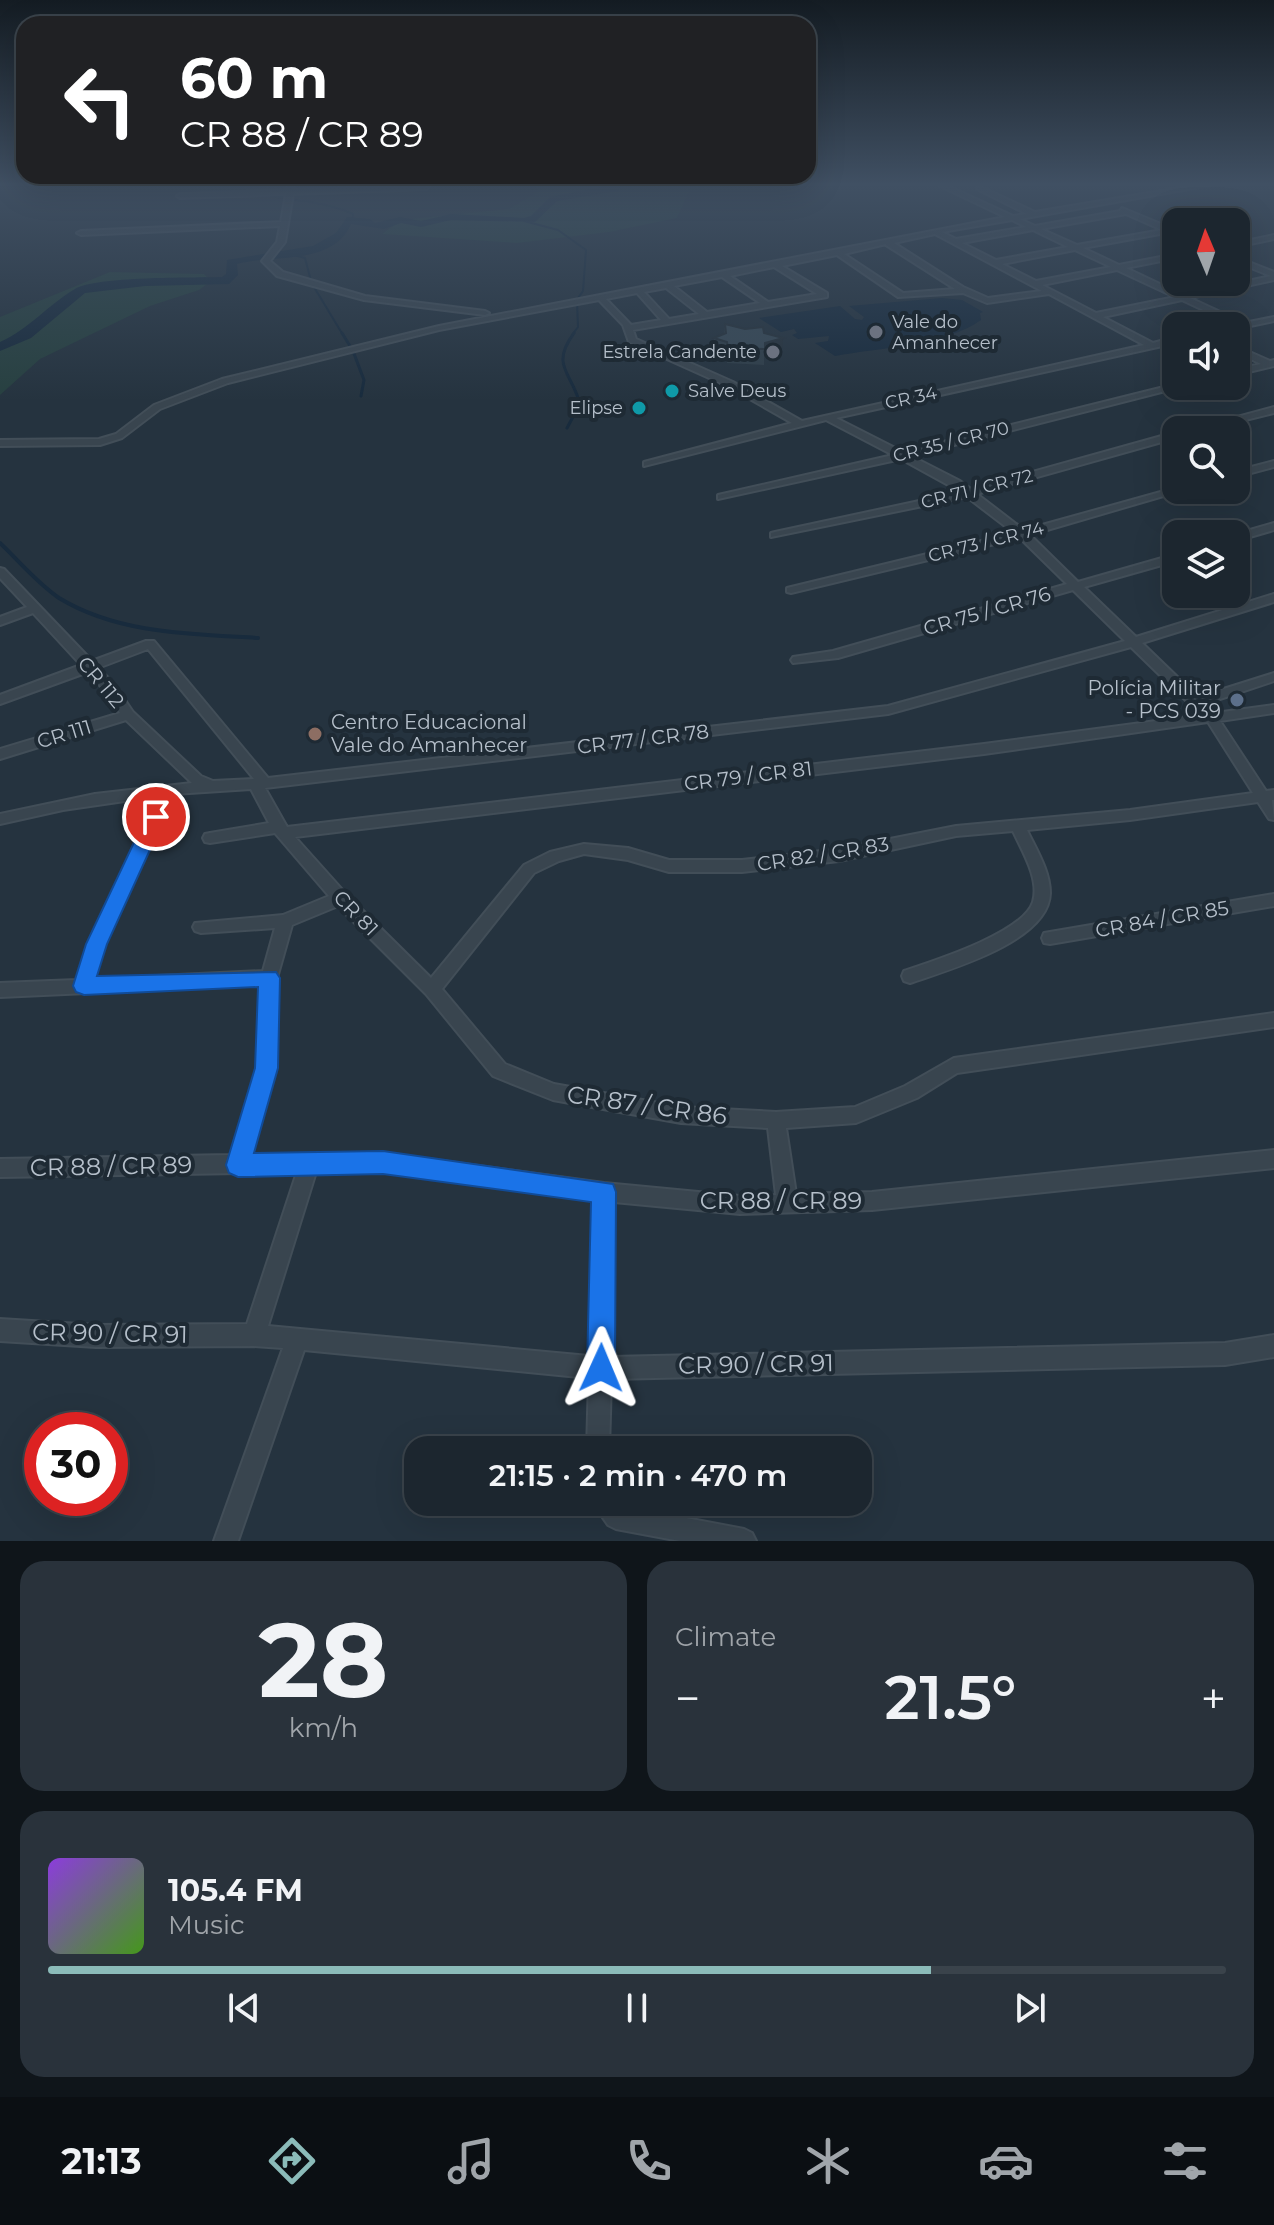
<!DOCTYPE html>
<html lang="en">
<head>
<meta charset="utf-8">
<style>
  :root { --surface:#1c262f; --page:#29323b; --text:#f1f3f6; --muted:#a0a5aa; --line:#3a434b; --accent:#8bbbb9 }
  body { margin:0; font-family:Montserrat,sans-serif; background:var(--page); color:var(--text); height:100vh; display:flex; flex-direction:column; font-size:30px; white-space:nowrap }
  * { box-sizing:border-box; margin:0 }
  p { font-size:26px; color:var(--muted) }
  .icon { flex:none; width:44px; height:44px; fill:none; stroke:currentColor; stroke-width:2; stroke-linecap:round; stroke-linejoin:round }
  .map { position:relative; height:1541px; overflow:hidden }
  .sheet { display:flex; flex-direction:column; gap:20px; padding:20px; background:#0f151a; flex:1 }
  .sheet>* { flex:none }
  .guide { position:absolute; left:16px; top:16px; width:800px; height:168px; border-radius:24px; box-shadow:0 8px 32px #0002,0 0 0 2px var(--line); background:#202124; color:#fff; overflow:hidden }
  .needle { width:52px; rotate:358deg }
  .buttons { position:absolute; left:1162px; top:208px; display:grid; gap:16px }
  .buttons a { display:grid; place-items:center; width:88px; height:88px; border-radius:16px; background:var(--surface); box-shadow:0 8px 32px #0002,0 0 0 2px var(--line); font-size:40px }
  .speed { position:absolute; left:24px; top:1412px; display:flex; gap:16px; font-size:40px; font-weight:700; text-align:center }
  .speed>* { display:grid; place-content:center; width:104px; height:104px; border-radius:50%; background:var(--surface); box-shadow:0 8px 32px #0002,0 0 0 2px var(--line); line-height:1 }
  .speed .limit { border:12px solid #d22; background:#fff; color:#111 }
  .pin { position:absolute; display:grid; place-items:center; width:68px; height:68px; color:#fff; margin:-34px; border:4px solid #fff; border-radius:50%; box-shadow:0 2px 8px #0007 }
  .me { position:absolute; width:88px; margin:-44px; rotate:1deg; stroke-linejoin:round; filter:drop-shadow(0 0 6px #0008) }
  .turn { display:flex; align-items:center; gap:28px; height:168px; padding:0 32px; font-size:36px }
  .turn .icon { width:104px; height:104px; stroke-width:2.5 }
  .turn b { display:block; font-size:56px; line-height:68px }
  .big { font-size:60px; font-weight:600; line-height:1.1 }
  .sheet .tile { flex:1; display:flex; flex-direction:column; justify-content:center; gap:12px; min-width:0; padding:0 28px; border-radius:24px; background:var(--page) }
  .sheet .dial { align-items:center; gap:0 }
  .dial b { font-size:104px; line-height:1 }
  .song { display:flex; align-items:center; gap:24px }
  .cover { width:96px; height:96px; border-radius:12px; background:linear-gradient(135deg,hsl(270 70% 55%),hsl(100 70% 35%)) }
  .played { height:8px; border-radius:4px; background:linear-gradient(90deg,var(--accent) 75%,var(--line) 75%) }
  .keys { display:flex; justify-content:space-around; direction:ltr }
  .heat { display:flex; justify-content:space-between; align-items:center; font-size:44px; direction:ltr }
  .sheet .tiles { flex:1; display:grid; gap:20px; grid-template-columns:1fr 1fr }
  .tile:last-child { grid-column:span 2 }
  .trip { position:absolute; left:404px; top:1436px; width:468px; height:80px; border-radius:24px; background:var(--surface); box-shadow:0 8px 32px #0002,0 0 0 2px var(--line); font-weight:600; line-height:80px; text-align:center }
  .menu { display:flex; height:128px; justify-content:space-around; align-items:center; background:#0b0f13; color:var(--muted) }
  .menu .icon { width:56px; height:56px }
  .menu .selected { color:var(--accent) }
  .menu b { font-size:36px; color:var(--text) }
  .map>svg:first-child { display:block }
  .green { fill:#274040 }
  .water { fill:#182b3d }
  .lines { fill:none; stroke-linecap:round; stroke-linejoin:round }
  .stream-far2 { stroke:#182b3d; stroke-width:2 }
  .stream-far1 { stroke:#182b3d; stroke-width:3 }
  .stream { stroke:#182b3d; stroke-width:4 }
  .river { fill:#182b3d; fill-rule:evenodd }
  .minor-casing { stroke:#424e58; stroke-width:4 }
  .minor { fill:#39454f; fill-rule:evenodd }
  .wall { fill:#2f3e49 }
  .shaded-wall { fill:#26323c }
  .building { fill:#374855; stroke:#26323c; stroke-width:2 }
  .route { fill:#1a73e8; stroke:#114b97; stroke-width:2 }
  .worship-dot { fill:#6b7280; stroke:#1e2a34; stroke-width:3 }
  .culture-dot { fill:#0f9aa8; stroke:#1e2a34; stroke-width:3 }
  .service-dot { fill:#5c6f8a; stroke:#1e2a34; stroke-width:3 }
  .education-dot { fill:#8d6e63; stroke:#1e2a34; stroke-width:3 }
  .labels { text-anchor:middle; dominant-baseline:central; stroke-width:8; stroke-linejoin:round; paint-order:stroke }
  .far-poi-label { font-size:18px; fill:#b5bfca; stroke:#1e2a34; text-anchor:start }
  .far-street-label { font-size:18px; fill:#b5bfca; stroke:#1e2a34 }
  .street-label { font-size:20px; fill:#b5bfca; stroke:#1e2a34 }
  .poi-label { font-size:20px; fill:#b5bfca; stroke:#1e2a34; text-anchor:end }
  .near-street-label { font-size:24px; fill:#b5bfca; stroke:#1e2a34 }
</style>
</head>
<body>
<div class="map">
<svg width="1274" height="1541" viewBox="0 0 1274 1541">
  <rect width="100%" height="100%" fill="#25333f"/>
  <!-- green -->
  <path class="green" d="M535 185H706L689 191 677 218 609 232 517 243 382 234 401 220 509 209 538 192Z
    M110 272 204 274 211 281 199 290 150 306 40 359 0 395V317Z"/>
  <!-- water -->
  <path class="water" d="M942 298 962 300 983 312 980 313 981 320C946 345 878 348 835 356L815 343 828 341 829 336 798 339 792 335 797 333 794 329 781 332 759 318 840 306 855 319 862 320 864 317 849 306Z"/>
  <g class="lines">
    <!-- stream-far2 -->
    <path class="stream-far2" d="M231 185C270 203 314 196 353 214V219
      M524 221 558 230 586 250 583 291 578 298
      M286 253 305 258 311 281
      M314 287 343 335
      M572 335 578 327 577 303"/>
    <!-- stream-far1 -->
    <path class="stream-far1" d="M342 333 350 346
      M353 351 364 380 361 396
      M567 428 580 404C571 371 550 366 574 333"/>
    <!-- stream -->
    <path class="stream" d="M0 543C19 561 37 583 59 598 118 634 191 634 258 638"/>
    <!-- river -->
    <path class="river" d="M611 185H621L618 191 557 201 535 222 451 220 421 227 401 223 384 229 351 224C333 266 274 254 237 264L238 275 229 284 145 286 85 293 31 338 0 351V342C29 329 48 305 75 289 96 276 193 278 222 277L226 274 227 260 313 246 336 233 347 217 370 219 375 223 400 217 421 221 451 214 524 218 531 216 550 197Z"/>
    <defs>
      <path id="minor" d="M288 185H294L293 190 426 185 429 187 426 189 293 194 285 242 270 261 283 272 365 296 485 311 489 313 485 315 364 300 277 276 262 261 277 242 280 226 81 235 77 233 81 231 281 222 286 194 180 198 177 196 180 194 287 190Z
        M938 185H946L1013 216 1027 214 977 189V187H981L1035 212 1197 185H1211L1020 219 1035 226 1120 211 1122 208 1173 229 1171 232 1083 248 1119 265 1176 254V258L1126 268 1183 295 1271 276 1236 262V257L1274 272V280L1190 298 1244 323 1274 317V321L1236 329V326H1233L1235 325 1182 300 1103 317 1153 343 1176 337V343L836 418 903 452 1176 384 1185 386 911 456 960 481 971 489 1176 432V438L977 494 1024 530 1175 488 1176 490H1184L1030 535 1078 582 1176 554V561L1084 587 1136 637 1274 594V602L1142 643 1198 697 1274 673V681L1205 704 1215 713 1274 705V713L1220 721 1266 791 1274 790V800H1272L1274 820 1269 819 1258 802 1130 820 1027 830C1036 849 1050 871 1050 893 1049 942 947 970 910 983L904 981 902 976 904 971C934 961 1023 933 1033 902 1040 879 1022 851 1013 831L956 836 839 861 742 872H669L628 860 584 854 559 861 534 873 442 989 505 1064 554 1084 681 1107 776 1112 855 1107 905 1086 954 1058 1274 1013V1027L957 1073 917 1098 856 1123 786 1128 796 1194 872 1192 1274 1150V1168L872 1210 740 1214 614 1202 611 1357 1225 1343 1274 1335V1357L1225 1365 611 1379 609 1450H587L589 1378 304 1350 238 1541H214L283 1348 254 1346 96 1347 0 1341V1319L96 1325 247 1324 297 1172 0 1177V1159L231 1155 257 1068 260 985 0 997V983L77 980 88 944 159 796 63 810 0 824V814L95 794 192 783 126 720 0 759V749L120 713 104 690 88 672 0 704V695L81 665 33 613 0 625V617L27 607 0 578V568L4 569 92 661 146 641H154L268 778 888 706 1125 641 1073 590 838 658 793 663 791 660 793 657 833 651 1067 584 1020 538 791 593 787 592V588L1014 533 967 497 771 537V533L775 532 961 492 901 459 718 499V495L893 455 826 420 644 466V462L792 423 727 386 629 342 623 325 599 300 439 330 228 383 160 409 122 438 100 445 0 446V440L99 439 116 434 154 405 222 379 439 326 1005 217ZM1126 214 1162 230 1077 245 1041 229ZM1012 220 1026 227 956 239 942 232ZM1033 230 1068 247 996 260 962 243ZM935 234 1042 291 988 298 963 287 894 243ZM886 244V245L955 289 903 293 844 254ZM1075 250 1111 267 1036 281 1002 264ZM837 255 898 297 963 293 987 303 1049 294 1144 345 802 421 733 382 636 339 633 330 827 297V293L782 266ZM774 267 817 294 768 302 730 276ZM1117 270 1175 297 1096 313 1042 285ZM722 277 760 303 707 312 674 286ZM666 288 699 314 669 319 644 292ZM637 293 661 320 631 325 606 299ZM1131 647 1201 715 984 744 287 827 265 788 888 714ZM148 649 254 779 213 781 201 776 133 712 114 684 98 668ZM1208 722 1253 793 1130 810 956 826 839 849 742 860H669L628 848 584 844 550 852 524 865 431 978 346 894 295 837 984 754ZM251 789 269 823 210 833 205 834 203 838 205 842 210 843 275 833 329 896 283 915 195 923 193 927 195 931 201 933 275 928 263 971 94 979 104 944 174 794ZM338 906 426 994 493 1076 553 1100 681 1123 768 1128 776 1195 740 1196 604 1183 383 1153 250 1155 275 1068 277 978 292 925ZM383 1171 594 1200 589 1356 268 1326 316 1172Z
        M1274 235V239L1236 247V243Z
        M1236 346 1270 361 1274 360V366L1236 375V369L1261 364 1236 352Z
        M1274 407V413L1205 430H1189Z
        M1274 461V467L1236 477V471Z
        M1274 523V530L1236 541V534Z
        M1274 894V906L1050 944 1044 943 1042 938 1044 933 1050 932Z
        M592 1502H619L623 1506 744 1529 752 1533 756 1541H680L616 1529 608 1525Z"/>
    </defs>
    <!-- minor casing -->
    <use href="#minor" class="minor-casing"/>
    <!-- minor -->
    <use href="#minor" class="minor"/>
  </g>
  <!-- wall -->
  <path class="wall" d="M725 324 764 333 782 353 764 357V365L727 363V357L713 353 714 338 724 334Z"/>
  <!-- shaded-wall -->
  <path class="shaded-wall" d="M783 338 782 353 764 357 765 343Z"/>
  <!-- building -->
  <path class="building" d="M725 324 745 329 763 327 764 333 783 338 765 343V349L728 348 727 342 714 338 726 333Z"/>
  <!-- sky -->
  <linearGradient id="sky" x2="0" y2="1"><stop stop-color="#141c23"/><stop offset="0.46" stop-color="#405063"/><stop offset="1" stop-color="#405063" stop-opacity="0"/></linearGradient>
  <rect width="1274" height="401" fill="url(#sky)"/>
  <!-- route -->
  <path class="route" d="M156 810 165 817 107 944 97 976 276 972 280 978 278 1068 254 1153 383 1151 613 1184 616 1192 615 1368 611 1378 601 1382 591 1378 587 1368 591 1202 383 1174 238 1177 229 1173 226 1165 255 1068 258 987 84 995 76 992 73 986 86 944 146 817Z"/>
  <!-- markers -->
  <g class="worship-dot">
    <circle cx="876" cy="332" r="8"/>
    <circle cx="773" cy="352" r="8"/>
  </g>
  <g class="culture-dot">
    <circle cx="672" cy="391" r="8"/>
    <circle cx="639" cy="408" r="8"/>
  </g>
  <circle class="service-dot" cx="1237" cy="700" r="8"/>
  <circle class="education-dot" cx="315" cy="734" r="8"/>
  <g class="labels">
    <!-- far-poi labels -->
    <g class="far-poi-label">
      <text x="892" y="322">Vale do<tspan x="892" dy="21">Amanhecer</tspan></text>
      <text x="757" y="352" text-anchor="end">Estrela Candente</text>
      <text x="688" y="391">Salve Deus</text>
      <text x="623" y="408" text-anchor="end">Elipse</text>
    </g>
    <!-- far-street labels -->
    <g class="far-street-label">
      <text transform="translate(911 398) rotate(-12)">CR 34</text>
      <text transform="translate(951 442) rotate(-14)">CR 35 / CR 70</text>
      <text transform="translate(977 489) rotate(-14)">CR 71 / CR 72</text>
      <text transform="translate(986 542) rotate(-14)">CR 73 / CR 74</text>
    </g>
    <!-- street labels -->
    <g class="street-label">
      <text transform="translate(987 611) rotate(-16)">CR 75 / CR 76</text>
      <text transform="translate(101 682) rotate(50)">CR 112</text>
      <text transform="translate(64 734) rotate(-17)">CR 111</text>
      <text transform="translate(643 739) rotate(-7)">CR 77 / CR 78</text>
      <text transform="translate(748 776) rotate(-7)">CR 79 / CR 81</text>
      <text transform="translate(823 854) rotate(-9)">CR 82 / CR 83</text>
      <text transform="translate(356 913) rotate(46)">CR 81</text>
      <text transform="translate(1162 919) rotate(-10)">CR 84 / CR 85</text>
    </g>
    <!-- poi labels -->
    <g class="poi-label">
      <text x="1221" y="688">Polícia Militar<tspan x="1221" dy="23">- PCS 039</tspan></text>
      <text x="331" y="722" text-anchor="start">Centro Educacional<tspan x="331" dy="23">Vale do Amanhecer</tspan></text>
    </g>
    <!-- near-street labels -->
    <g class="near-street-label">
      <text transform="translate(647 1105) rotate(8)">CR 87 / CR 86</text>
      <text transform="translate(111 1166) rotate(-1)">CR 88 / CR 89</text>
      <text x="781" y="1200">CR 88 / CR 89</text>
      <text transform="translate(110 1333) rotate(1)">CR 90 / CR 91</text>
      <text transform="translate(756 1364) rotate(-1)">CR 90 / CR 91</text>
    </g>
  </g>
</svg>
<div class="buttons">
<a><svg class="needle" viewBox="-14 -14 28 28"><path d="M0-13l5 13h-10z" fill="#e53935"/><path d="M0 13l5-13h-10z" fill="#a0a5aa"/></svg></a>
<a><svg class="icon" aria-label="sound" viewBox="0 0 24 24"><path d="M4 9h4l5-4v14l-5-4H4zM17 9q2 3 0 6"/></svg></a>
<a><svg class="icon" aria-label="search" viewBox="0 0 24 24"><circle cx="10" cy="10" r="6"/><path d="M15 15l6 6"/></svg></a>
<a><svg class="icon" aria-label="layers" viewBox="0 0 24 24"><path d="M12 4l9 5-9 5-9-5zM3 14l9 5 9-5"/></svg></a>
</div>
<div class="speed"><div class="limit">30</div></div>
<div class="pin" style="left:156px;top:817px;background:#d93025"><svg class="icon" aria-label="arrive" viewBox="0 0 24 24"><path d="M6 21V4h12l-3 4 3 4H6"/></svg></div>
<svg class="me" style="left:601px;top:1368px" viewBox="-20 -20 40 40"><path d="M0-17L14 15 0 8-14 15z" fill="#1a73e8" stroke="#fff" stroke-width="4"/></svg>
<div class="trip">21:15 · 2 min · 470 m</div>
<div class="guide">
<div class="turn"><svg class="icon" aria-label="left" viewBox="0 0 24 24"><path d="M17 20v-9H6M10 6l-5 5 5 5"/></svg><div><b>60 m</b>CR 88 / CR 89</div></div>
</div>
</div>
<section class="sheet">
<div class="tiles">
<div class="tile dial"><b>28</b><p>km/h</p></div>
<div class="tile"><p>Climate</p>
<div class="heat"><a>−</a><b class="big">21.5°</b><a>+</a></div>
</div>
<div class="tile">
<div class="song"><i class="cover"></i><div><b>105.4 FM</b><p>Music</p></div></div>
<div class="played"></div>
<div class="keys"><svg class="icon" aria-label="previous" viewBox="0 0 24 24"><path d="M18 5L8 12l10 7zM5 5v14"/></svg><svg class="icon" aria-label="pause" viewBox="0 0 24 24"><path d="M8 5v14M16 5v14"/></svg><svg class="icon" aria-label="next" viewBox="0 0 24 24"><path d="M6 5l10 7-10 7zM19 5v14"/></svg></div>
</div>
</div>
</section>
<nav class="menu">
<b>21:13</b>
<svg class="icon selected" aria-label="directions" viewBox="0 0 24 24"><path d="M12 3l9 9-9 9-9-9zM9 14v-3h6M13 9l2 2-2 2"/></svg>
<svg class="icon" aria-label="music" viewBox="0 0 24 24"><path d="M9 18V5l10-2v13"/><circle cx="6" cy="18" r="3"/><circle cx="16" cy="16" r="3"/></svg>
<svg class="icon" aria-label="phone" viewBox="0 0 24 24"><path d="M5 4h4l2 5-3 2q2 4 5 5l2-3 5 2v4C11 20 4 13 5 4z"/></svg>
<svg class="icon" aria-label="climate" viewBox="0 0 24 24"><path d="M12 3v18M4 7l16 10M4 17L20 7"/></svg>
<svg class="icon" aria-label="car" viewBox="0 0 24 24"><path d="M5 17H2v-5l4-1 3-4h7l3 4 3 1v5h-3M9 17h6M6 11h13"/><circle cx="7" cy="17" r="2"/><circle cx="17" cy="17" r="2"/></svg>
<svg class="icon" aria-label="filters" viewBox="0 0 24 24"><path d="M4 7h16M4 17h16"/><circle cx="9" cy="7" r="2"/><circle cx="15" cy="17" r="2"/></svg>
</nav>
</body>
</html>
